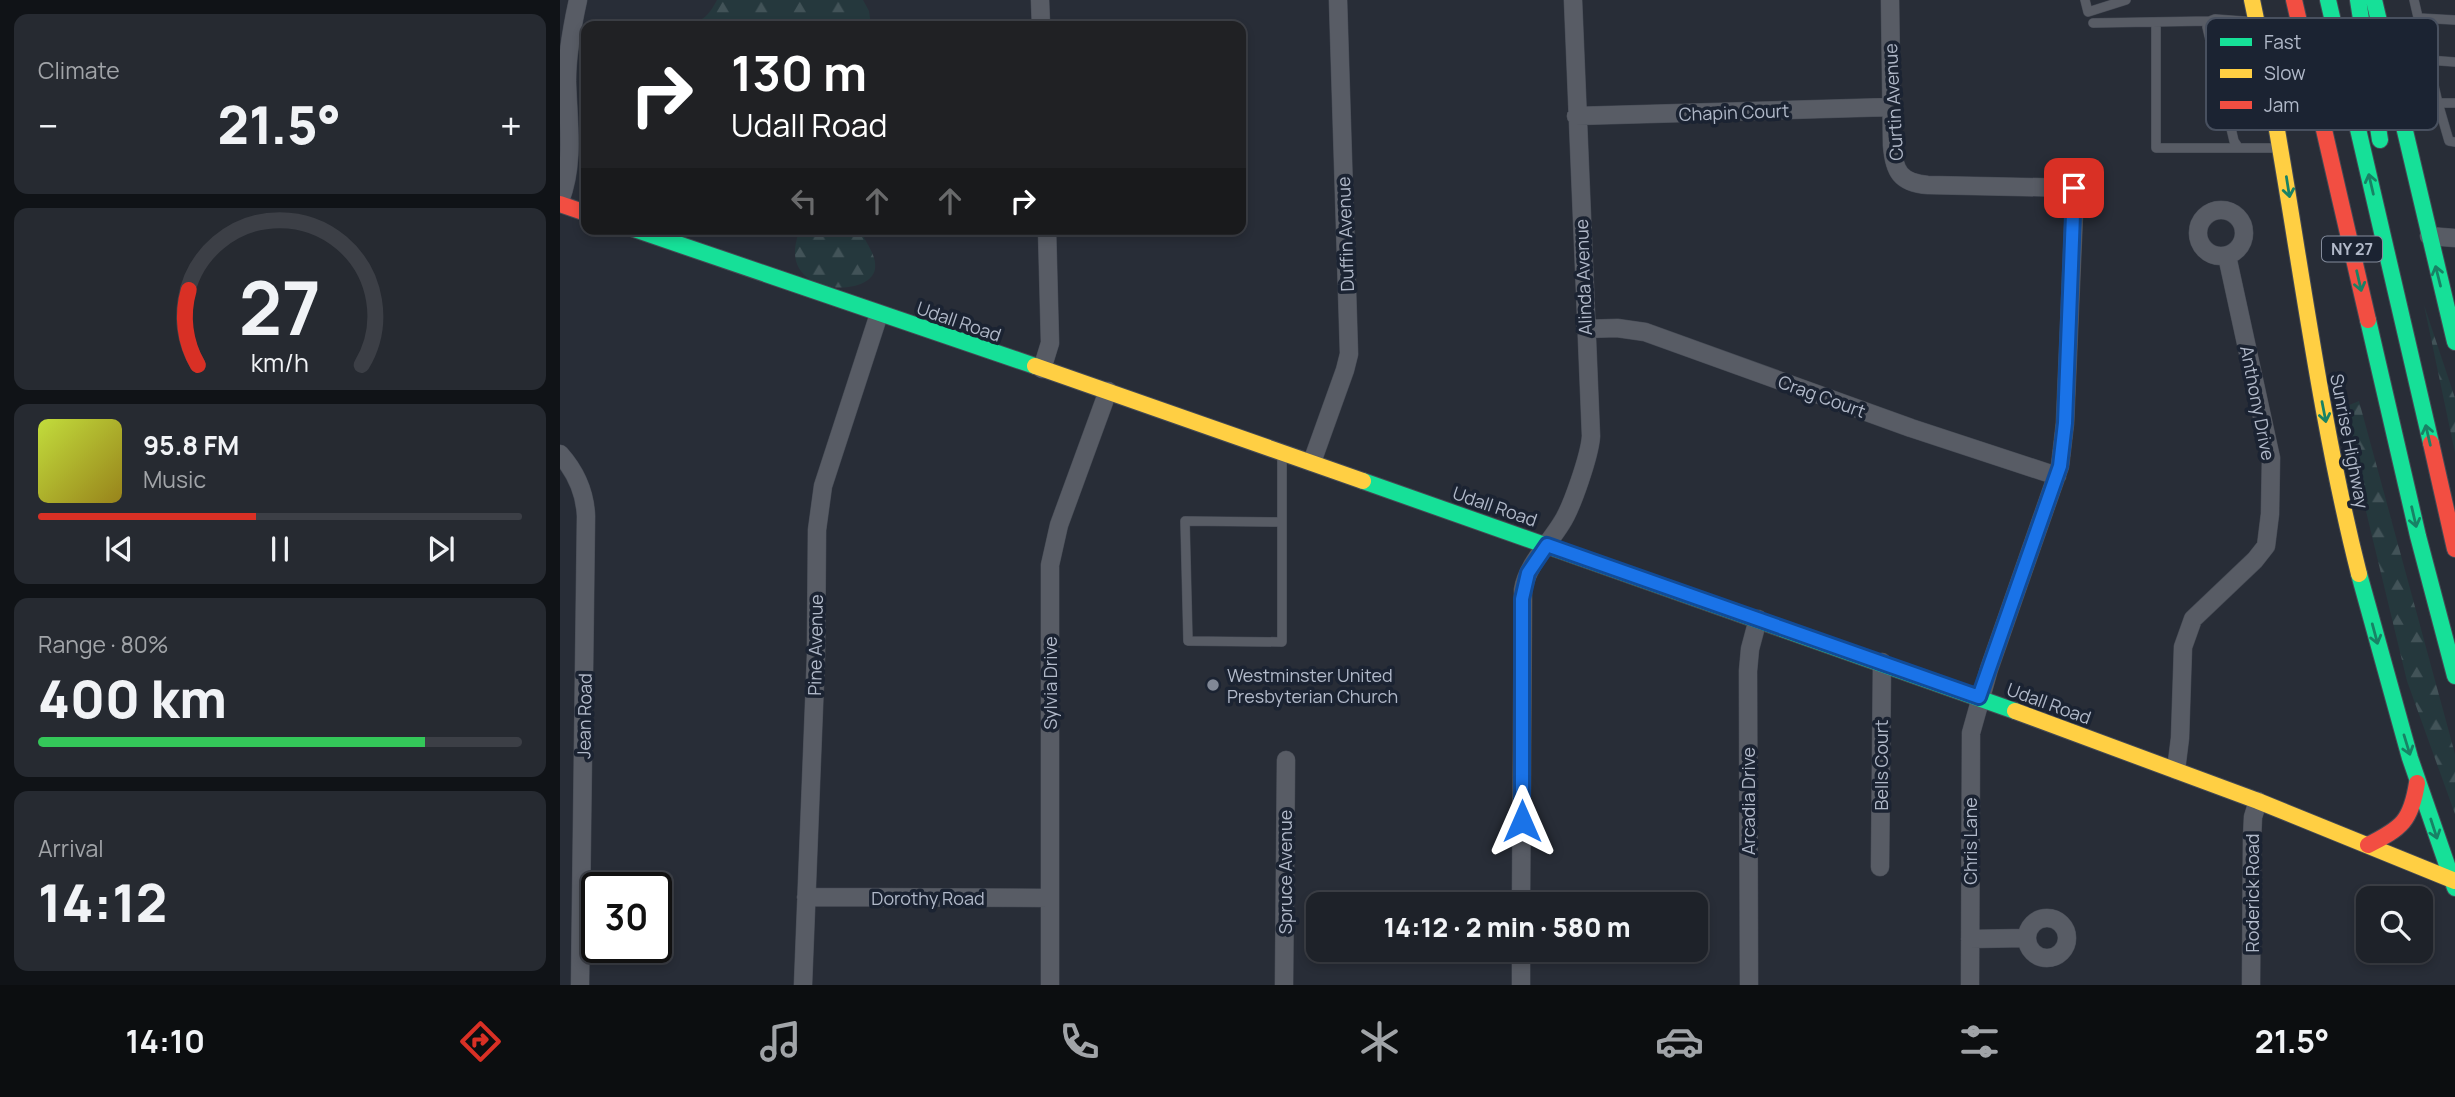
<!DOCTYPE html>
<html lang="en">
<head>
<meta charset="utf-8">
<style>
  :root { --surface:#1e2229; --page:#262a31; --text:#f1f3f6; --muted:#a1a4a8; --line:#3c3f46; --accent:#d93025 }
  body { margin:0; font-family:Manrope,sans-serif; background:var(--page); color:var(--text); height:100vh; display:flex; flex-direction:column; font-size:26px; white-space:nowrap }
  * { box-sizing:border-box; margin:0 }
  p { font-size:23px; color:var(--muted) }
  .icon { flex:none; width:38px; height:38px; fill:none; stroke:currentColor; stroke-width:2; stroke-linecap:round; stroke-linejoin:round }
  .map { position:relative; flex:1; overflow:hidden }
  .panel { display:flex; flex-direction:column; gap:14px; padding:14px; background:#101317; width:560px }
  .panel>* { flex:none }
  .hud { position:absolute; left:21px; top:21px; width:665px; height:214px; border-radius:14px; box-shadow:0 4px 10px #0003,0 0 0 2px var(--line); background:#202124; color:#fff; overflow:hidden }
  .buttons { position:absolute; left:1796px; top:886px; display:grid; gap:14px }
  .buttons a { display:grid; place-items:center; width:77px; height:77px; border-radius:14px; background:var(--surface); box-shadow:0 4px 10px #0003,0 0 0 2px var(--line); font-size:35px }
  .speed { position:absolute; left:21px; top:872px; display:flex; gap:14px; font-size:35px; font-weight:700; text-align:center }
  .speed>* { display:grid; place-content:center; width:91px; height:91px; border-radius:50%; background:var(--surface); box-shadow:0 4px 10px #0003,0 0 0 2px var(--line); line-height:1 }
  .speed .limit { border:4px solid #111; border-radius:10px; background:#fff; color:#111 }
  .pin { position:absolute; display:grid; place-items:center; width:60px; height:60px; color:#fff; margin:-30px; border-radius:14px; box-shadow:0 4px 10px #0006 }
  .me { position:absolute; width:77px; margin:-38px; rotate:0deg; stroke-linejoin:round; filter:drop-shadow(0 0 5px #0008) }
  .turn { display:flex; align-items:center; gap:24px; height:147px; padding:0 35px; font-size:32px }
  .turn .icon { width:91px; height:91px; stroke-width:2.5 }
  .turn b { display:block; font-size:49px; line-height:60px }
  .lanes { display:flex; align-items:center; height:66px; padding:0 35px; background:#0003; justify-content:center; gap:35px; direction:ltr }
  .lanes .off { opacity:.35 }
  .big { font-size:52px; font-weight:800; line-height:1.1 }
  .panel .widget { flex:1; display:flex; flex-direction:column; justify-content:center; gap:10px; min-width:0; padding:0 24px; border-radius:14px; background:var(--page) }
  .panel .dial { align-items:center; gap:0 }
  .dial svg { height:182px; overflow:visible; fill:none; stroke:var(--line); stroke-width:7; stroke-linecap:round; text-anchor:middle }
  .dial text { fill:var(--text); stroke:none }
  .song { display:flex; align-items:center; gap:21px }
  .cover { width:84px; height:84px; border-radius:10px; background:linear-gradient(135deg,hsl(70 70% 55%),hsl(50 70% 35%)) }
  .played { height:7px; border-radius:4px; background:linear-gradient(90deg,var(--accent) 45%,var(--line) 45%) }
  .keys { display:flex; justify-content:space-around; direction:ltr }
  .heat { display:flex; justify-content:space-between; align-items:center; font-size:38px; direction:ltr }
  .charge { height:10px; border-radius:5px; background:linear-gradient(90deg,#34c759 80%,var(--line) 0) }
  .trip { position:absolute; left:746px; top:892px; width:402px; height:70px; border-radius:14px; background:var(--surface); box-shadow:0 4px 10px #0003,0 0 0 2px var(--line); font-weight:800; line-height:70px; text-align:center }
  .tabs { display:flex; height:112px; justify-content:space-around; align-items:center; background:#0c0e10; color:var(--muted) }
  .tabs .icon { width:49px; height:49px }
  .tabs .on { color:var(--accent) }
  .tabs b { font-size:32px; color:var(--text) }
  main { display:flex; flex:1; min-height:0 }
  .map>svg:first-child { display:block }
  .forest { fill:url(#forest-firs) }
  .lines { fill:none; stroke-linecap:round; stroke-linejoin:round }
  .lane-casing { stroke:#454a54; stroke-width:10 }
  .street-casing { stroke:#454a54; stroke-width:19 }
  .fast-casing { stroke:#454a54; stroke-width:18 }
  .slow-casing { stroke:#454a54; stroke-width:18 }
  .jam-casing { stroke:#454a54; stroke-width:18 }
  .lane { stroke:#585c65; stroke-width:9 }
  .street { stroke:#585c65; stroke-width:18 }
  .fast { stroke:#16e098; stroke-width:16 }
  .slow { stroke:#ffcf43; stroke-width:16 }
  .jam { stroke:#f24e42; stroke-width:16 }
  .oneway { stroke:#188265 }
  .route-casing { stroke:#114b97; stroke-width:18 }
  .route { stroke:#1a73e8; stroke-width:12 }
  .poi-dot { fill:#818896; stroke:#1b2332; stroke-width:2.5 }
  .labels { text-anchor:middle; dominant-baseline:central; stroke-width:7; stroke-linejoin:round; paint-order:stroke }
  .shield { fill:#1b2332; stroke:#848c9c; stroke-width:2 }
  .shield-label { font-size:16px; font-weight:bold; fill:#b1b9c9 }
  .street-label { font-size:18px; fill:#b1b9c9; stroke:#1b2332 }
  .poi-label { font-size:18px; fill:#b1b9c9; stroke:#1b2332; text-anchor:start }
  .key { fill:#1b2332; stroke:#48505f; stroke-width:2 }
  .key-label { font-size:19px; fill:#b1b9c9 }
</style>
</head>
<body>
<main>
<section class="panel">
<div class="widget"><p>Climate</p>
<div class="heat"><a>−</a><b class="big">21.5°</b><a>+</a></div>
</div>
<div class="widget dial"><svg viewBox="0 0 100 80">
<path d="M14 69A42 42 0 1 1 86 69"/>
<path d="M14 69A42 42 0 0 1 10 36" stroke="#d93025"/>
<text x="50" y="56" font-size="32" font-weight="700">27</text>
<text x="50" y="72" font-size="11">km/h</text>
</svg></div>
<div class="widget">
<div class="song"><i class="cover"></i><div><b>95.8 FM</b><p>Music</p></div></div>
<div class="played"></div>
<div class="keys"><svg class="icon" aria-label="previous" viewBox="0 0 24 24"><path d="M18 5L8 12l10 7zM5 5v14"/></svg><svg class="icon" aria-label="pause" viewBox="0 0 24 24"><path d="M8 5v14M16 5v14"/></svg><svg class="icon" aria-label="next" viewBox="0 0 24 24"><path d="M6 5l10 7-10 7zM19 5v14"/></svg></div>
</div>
<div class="widget"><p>Range · 80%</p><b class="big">400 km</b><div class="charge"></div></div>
<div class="widget"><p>Arrival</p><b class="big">14:12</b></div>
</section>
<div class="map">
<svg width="1895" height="985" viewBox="0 0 1895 985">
  <defs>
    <pattern id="forest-firs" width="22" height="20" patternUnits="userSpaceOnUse" patternTransform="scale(1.75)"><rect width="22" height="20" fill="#25383d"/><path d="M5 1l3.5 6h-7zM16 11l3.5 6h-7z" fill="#425358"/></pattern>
  </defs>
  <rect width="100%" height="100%" fill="#282d37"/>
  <!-- forest -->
  <path class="forest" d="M157 0H303L309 11 311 26H127L122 23C142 23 148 17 157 0Z
    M239 229H300C305 242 317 255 315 269 310 297 233 295 235 251 235 244 238 236 239 229Z
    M1864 305 1895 398V453Z
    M1799 401 1895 754V814L1847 681 1804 503 1777 410Z"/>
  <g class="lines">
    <defs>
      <path id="lane" d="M1525 0 1528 12 1566 0
        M1854 0 1878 103H1895
        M1859 18 1895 20
        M1596 22V148H1720
        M1533 23 1650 21
        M1868 60 1895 62
        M1841 112 1878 103 1889 141 1895 142
        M1678 147 1674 141 1647 27 1650 21 1655 19 1696 22
        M722 522 625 521 628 641 722 642V454"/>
      <path id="street" d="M480 0 481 26
        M1330 0 1332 145C1334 171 1340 183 1368 185L1515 188 1505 423 1500 466 1429 669 1411 733 1410 985
        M1016 116 1331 107
        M0 201C15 163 8 121 7 81 7 53 12 27 18 0
        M1638 233a23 23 0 1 1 46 0a23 23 0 1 1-46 0Z
        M1869 236 1895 238
        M1025 329 1057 328 1085 332 1351 428 1497 476
        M482 369 490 343 487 229
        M0 454C16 472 25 492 26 516L20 985
        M752 462 785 370 789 354 778 0
        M1616 770 1620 738 1623 647 1633 619 1695 560 1706 546 1710 514 1711 458 1667 256
        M1320 867 1322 662
        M246 897 490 898
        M961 905 963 590C967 565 988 545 1001 524 1012 508 1030 454 1031 436L1013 0
        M1467 938a20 20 0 1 1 40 0a20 20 0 1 1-40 0Z
        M1410 939 1466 938
        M243 985 256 655 257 530 263 486 319 314
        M490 985V565L499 525 548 391
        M724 985 726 760
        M961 985V950
        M1189 985 1188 671 1190 649 1198 619
        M1691 985 1692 839 1693 817 1698 801"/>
      <path id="fast" d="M1768 0 1871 443
        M1798 0 1820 140
        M1814 0 1895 342
        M74 229 475 366
        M1808 320 1858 536 1895 676
        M803 481 1455 711
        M1799 574 1850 758 1895 888"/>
      <path id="slow" d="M1692 0C1733 190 1751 385 1799 574
        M475 366 803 481
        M1455 711 1698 801 1895 881"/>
      <path id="jam" d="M1734 0 1808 320
        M0 204 26 213
        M1871 443 1895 549
        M1808 845C1842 828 1851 821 1857 783"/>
    </defs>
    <!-- lane casing -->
    <use href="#lane" class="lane-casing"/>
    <!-- street casing -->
    <use href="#street" class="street-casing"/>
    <!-- fast casing -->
    <use href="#fast" class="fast-casing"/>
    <!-- slow casing -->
    <use href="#slow" class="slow-casing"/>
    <!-- jam casing -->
    <use href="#jam" class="jam-casing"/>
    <!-- lane -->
    <use href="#lane" class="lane"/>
    <!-- street -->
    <use href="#street" class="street"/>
    <!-- fast -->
    <use href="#fast" class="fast"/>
    <!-- slow -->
    <use href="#slow" class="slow"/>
    <!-- jam -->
    <use href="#jam" class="jam"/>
  </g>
  <!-- one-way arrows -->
  <defs><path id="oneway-shaft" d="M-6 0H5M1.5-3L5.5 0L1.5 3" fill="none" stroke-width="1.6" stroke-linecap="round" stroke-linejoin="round" transform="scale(1.75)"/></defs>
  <g class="oneway">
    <use href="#oneway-shaft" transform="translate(1811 184) rotate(-103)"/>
    <use href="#oneway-shaft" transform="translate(1728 187) rotate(81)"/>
    <use href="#oneway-shaft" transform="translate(1878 276) rotate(-104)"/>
    <use href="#oneway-shaft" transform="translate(1799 281) rotate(77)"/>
    <use href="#oneway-shaft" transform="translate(1764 412) rotate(79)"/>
    <use href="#oneway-shaft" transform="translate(1868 435) rotate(-103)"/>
    <use href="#oneway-shaft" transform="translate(1854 517) rotate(77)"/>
    <use href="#oneway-shaft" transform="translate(1815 634) rotate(75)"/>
    <use href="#oneway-shaft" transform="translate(1847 745) rotate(73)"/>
    <use href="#oneway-shaft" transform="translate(1874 829) rotate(72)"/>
  </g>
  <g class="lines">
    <defs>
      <path id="route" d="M962 821V599L968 573 987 545 1419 697 1500 466 1505 423 1514 188"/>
    </defs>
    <!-- route casing -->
    <use href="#route" class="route-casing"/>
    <!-- route -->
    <use href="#route" class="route"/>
  </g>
  <!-- markers -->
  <circle class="poi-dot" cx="653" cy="685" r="7"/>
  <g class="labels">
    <!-- shield labels -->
    <rect class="shield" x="1762" y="236.5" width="60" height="25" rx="5"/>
    <g class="shield-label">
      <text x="1792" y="249">NY 27</text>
    </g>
    <!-- street labels -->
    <g class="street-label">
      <text transform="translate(1333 102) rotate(-93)">Curtin Avenue</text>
      <text transform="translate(1174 112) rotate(-2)">Chapin Court</text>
      <text transform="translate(785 234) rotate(-92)">Duffin Avenue</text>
      <text transform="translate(1023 277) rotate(-92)">Alinda Avenue</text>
      <text transform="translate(399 321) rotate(19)">Udall Road</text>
      <text transform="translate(1262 396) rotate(20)">Crag Court</text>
      <text transform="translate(1698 403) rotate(79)">Anthony Drive</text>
      <text transform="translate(1790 441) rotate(79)">Sunrise Highway</text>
      <text transform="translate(935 506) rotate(19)">Udall Road</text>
      <text transform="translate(255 645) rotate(-89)">Pine Avenue</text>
      <text transform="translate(490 683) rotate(-90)">Sylvia Drive</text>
      <text transform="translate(1489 703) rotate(20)">Udall Road</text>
      <text transform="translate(24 716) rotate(-89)">Jean Road</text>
      <text transform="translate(1321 765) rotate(-90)">Bells Court</text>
      <text transform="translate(1188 801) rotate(-90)">Arcadia Drive</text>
      <text transform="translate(1410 841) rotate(-90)">Chris Lane</text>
      <text transform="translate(725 872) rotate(-90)">Spruce Avenue</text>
      <text transform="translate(1692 893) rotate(-90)">Roderick Road</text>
      <text x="368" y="898">Dorothy Road</text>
    </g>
    <!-- poi labels -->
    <g class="poi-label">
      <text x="667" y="675">Westminster United<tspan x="667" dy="21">Presbyterian Church</tspan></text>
    </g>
  </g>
  <!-- legend -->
  <rect x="1646" y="18" width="232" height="112" rx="10" class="key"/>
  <rect x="1660" y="38" width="32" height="8" fill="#16e098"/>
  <rect x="1660" y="69" width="32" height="9" fill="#ffcf43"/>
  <rect x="1660" y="101" width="32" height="8" fill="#f24e42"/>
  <g class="key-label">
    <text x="1704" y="49">Fast</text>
    <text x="1704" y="80">Slow</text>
    <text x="1704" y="112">Jam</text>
  </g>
</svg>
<div class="buttons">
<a><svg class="icon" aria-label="search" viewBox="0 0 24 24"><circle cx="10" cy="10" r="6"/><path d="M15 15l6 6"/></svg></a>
</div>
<div class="speed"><div class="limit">30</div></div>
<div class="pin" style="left:1514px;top:188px;background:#d93025"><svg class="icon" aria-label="arrive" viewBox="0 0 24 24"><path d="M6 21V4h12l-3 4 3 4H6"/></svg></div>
<svg class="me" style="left:962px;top:821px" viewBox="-20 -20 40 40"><path d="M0-17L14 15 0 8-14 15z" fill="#1a73e8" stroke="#fff" stroke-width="4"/></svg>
<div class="trip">14:12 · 2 min · 580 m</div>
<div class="hud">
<div class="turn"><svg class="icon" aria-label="right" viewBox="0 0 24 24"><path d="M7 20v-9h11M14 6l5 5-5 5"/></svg><div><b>130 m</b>Udall Road</div></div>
<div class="lanes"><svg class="icon off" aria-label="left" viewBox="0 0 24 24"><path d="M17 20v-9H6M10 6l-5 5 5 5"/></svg><svg class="icon off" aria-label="ahead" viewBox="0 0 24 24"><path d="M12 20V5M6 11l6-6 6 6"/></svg><svg class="icon off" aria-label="ahead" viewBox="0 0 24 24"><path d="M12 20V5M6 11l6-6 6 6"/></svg><svg class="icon" aria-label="right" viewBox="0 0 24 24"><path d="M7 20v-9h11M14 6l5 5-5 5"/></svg></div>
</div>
</div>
</main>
<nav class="tabs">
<b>14:10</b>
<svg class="icon on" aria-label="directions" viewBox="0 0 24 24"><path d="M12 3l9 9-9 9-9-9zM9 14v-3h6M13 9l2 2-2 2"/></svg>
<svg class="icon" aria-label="music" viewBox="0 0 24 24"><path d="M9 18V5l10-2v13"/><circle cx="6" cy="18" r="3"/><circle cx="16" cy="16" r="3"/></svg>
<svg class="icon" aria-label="phone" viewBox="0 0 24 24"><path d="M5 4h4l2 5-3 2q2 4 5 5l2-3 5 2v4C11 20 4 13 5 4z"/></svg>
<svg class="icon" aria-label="climate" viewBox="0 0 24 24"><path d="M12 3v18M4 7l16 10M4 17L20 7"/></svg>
<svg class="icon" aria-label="car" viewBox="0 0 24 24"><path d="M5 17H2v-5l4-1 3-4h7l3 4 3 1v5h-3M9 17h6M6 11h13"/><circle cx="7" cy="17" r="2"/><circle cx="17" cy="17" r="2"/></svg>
<svg class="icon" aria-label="filters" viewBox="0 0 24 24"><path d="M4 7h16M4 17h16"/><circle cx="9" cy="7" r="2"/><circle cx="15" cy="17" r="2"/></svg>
<b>21.5°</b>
</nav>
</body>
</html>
